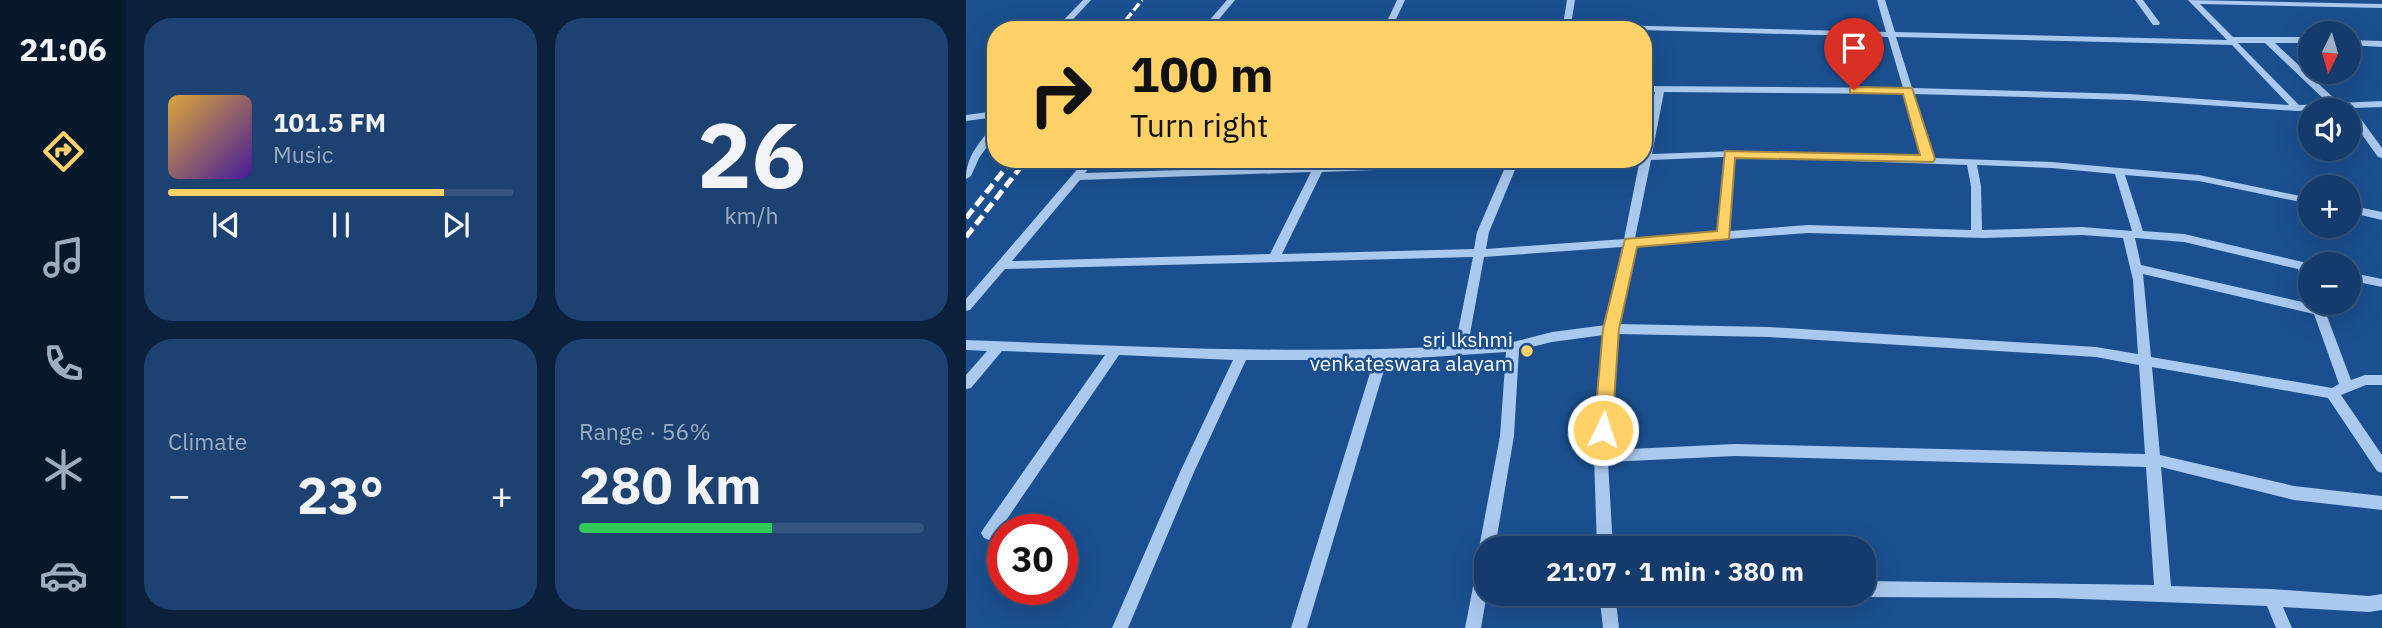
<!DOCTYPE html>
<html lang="en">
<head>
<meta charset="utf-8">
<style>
  :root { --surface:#143b6b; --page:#1d4271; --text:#f1f3f6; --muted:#9dadc1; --line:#33557e; --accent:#ffd166 }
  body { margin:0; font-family:"IBM Plex Sans",sans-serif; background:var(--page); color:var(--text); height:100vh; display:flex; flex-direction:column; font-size:26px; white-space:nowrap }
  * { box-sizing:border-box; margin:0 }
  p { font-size:23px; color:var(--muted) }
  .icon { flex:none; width:38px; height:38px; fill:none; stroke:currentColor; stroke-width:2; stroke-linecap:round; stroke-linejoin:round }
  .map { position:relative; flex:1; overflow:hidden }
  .sheet { display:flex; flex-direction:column; gap:18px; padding:18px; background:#0b203b; width:840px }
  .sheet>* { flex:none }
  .guide { position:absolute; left:21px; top:21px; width:665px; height:147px; border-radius:28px; box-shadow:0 7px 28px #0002,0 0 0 2px var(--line); background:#ffd166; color:#111; overflow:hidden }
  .needle { width:46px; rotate:185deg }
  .fabs { position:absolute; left:1332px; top:21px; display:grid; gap:14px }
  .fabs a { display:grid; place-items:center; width:63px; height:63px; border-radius:50%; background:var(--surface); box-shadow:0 7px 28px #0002,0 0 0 2px var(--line); font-size:35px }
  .speed { position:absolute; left:21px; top:514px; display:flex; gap:14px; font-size:35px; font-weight:700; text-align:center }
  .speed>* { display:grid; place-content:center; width:91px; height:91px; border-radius:50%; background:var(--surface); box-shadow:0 7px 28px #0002,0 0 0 2px var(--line); line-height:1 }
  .speed .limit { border:10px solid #d22; background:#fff; color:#111 }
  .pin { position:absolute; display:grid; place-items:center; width:60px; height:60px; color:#fff; margin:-72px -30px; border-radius:50% 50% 50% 0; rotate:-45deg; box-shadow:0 0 7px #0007 }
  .pin .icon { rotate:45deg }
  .me { position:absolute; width:77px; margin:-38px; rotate:4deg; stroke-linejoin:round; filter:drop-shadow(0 0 5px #0008) }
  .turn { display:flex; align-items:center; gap:24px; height:147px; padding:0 28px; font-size:32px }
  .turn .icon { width:91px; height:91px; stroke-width:2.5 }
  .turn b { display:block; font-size:49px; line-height:60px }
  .big { font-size:52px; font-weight:800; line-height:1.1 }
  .sheet .tile { flex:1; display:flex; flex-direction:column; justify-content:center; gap:10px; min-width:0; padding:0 24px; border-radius:28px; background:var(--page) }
  .sheet .dial { align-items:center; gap:0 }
  .dial b { font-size:91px; line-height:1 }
  .song { display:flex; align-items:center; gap:21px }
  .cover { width:84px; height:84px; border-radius:10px; background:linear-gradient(135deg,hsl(40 70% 55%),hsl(260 70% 35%)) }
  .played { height:7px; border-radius:4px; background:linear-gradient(90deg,var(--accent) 80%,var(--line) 80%) }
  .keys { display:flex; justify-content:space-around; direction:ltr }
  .heat { display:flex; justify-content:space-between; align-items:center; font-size:38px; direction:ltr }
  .charge { height:10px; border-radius:5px; background:linear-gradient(90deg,#34c759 56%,var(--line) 0) }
  .sheet .tiles { flex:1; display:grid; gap:18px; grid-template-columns:repeat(2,1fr) }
  .trip { position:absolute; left:508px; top:536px; width:402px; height:70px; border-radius:28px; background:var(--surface); box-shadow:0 7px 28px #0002,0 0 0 2px var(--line); font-weight:800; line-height:70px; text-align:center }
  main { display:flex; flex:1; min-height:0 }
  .tab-bar { display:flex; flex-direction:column; width:126px; justify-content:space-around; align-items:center; background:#08182b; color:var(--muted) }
  .tab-bar .icon { width:49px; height:49px }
  .tab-bar .selected { color:var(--accent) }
  .tab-bar b { font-size:32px; color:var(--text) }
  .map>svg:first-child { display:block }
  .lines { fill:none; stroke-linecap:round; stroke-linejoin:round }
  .minor { fill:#a9c9ee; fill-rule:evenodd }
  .rail-far1 { stroke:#fff; stroke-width:3.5; stroke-dasharray:9 3.5; stroke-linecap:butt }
  .rail { stroke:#fff; stroke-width:5; stroke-dasharray:11 5; stroke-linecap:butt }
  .route { fill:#ffd166; stroke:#a68842; stroke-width:2 }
  .poi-dot { fill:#ffd166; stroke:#1b4f8f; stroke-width:2.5 }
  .labels { text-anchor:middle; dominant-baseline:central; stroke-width:5; stroke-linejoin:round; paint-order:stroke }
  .poi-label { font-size:21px; fill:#fff; stroke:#1b4f8f; text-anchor:end }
</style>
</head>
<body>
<main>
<nav class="tab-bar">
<b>21:06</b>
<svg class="icon selected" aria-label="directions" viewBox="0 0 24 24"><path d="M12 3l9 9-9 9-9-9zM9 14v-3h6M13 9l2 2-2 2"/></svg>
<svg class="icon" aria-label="music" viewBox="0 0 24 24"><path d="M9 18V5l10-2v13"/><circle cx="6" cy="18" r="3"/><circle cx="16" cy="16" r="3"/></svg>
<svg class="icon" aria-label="phone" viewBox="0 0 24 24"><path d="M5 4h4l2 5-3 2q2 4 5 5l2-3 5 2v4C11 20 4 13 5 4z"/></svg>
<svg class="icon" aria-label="climate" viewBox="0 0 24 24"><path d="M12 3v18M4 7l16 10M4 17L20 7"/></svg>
<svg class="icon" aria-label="car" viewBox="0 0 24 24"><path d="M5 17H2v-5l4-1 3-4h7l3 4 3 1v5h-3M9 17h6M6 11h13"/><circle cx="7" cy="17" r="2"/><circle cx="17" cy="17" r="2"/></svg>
</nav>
<section class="sheet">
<div class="tiles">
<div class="tile">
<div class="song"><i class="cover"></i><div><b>101.5 FM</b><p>Music</p></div></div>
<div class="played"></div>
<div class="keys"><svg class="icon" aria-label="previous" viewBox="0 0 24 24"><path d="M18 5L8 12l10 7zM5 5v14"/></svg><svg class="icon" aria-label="pause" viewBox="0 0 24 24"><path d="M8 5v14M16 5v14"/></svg><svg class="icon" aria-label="next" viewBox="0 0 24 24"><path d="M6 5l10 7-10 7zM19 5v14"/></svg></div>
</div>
<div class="tile dial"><b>26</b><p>km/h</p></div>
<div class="tile"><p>Climate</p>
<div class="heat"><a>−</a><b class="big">23°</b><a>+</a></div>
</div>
<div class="tile"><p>Range · 56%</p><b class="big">280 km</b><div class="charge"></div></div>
</div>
</section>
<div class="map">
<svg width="1416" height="628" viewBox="0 0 1416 628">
  <rect width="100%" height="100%" fill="#1b4f8f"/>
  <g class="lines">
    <!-- minor -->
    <path class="minor" d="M117 0H125L97 30H88Z
      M261 0H269L244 30H235Z
      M431 0H439L425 30H417Z
      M601 0H609L605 24 920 32 911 0H919L929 32 1261 40 1222 0 1416 4V8L1234 4 1267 37H1344V43H1309L1373 103 1416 101V107L1387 108 1416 148V158L1412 157 1382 115V110L1378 109 1331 111 1163 100 947 94 967 158 1086 162 1233 175 1344 198V204L1233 181 1159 175 1177 231 1218 234 1345 264 1344 289 1340 288 1332 269 1218 242 1169 238 1175 265 1345 304 1356 303 1385 380 1399 375H1416V385H1400L1375 395 1416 455V473L1411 471 1362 398 1186 367 1194 455 1328 486 1416 496V510L1328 500 1195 467 1205 586 1305 589 1403 596 1416 594V610L1403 612 1317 607 1326 628H1310L1301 606 1088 598 898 597 892 595 898 593V581L1188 585 1180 467 769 456 642 462 647 548H631L628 456 638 335 586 342 553 350 548 436 529 548H520V593H521L515 628H499L514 551 513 548 534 436 540 352 421 360 341 628H325L408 360H280L228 472 162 628H146L214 472 267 360 153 355 28 538 23 540 18 538 15 533 18 528 139 355 36 351 5 388 0 389V375L21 351 0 350V340C163 346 326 355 489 346L507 257 39 269 4 310 0 311V299L120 159H131L119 173 349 166 352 159H362L359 165 531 159H632L627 162 551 165 523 232 520 249 658 239 674 159H677V147L689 92H677V86L937 88 922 37 677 30H426L430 28 597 24ZM930 37 1266 45 1323 105 1163 94 946 88ZM1272 43H1299L1363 104 1333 105ZM698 92 938 94 957 157 770 151 686 154ZM758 157 753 232 669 238 685 160ZM768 157 1001 165 1005 186V230L842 225 764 231ZM540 165 511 232 508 249 316 254 356 172ZM1011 165 1086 168 1149 174 1166 231 1116 227 1016 230 1015 186ZM345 172 304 254 46 261 114 180ZM842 233 1018 238 1116 235 1157 238 1167 280 1172 354 1130 347 803 327 652 324 668 246ZM656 247 640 325 586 332 547 342 502 345 518 257ZM1177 274 1348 314 1373 384 1366 388 1185 357ZM651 334 803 337 1130 357 1173 365 1179 454 769 444 643 450Z
      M1169 0H1177L1194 23 1193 25H1187Z
      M1382 40 1416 41V47L1382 45Z
      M30 111V117L0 121V115Z
      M30 124V134L13 158 5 176 0 179C0 156 13 144 27 125Z
      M1382 205 1416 212V220L1382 212Z
      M1382 272 1416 279V287L1382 280Z
      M633 593H649L653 628H637Z"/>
    <!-- rail-far1 -->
    <path class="rail-far1" d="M152 30 176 0"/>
    <!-- rail -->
    <path class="rail" d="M0 218 47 159
      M0 237 61 159"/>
  </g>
  <!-- route -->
  <path class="route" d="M888 87 946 88 969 159 967 162 769 158 763 239 671 247 653 329 646 430 643 436 637 438 631 436 628 430 637 329 659 239 751 231 759 151 954 155 937 94 884 93V88Z"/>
  <!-- markers -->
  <circle class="poi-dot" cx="561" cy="351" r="7"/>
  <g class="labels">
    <!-- poi labels -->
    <g class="poi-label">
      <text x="547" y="339">sri lkshmi<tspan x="547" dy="24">venkateswara alayam</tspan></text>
    </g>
  </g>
</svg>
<div class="fabs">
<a><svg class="needle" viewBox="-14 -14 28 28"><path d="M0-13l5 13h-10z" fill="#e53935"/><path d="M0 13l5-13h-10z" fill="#9dadc1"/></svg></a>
<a><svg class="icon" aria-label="sound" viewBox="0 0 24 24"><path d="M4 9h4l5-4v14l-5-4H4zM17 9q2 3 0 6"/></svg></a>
<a>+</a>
<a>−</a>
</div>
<div class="speed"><div class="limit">30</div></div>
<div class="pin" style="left:888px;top:90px;background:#d93025"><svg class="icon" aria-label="arrive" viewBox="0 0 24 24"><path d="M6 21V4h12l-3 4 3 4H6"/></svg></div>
<svg class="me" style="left:637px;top:430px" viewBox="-20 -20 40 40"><circle r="17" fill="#ffd166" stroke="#fff" stroke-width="3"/><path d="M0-11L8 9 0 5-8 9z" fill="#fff"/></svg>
<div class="trip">21:07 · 1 min · 380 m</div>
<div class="guide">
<div class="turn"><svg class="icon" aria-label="right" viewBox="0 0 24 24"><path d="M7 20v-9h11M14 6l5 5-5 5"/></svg><div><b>100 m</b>Turn right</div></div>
</div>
</div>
</main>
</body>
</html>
